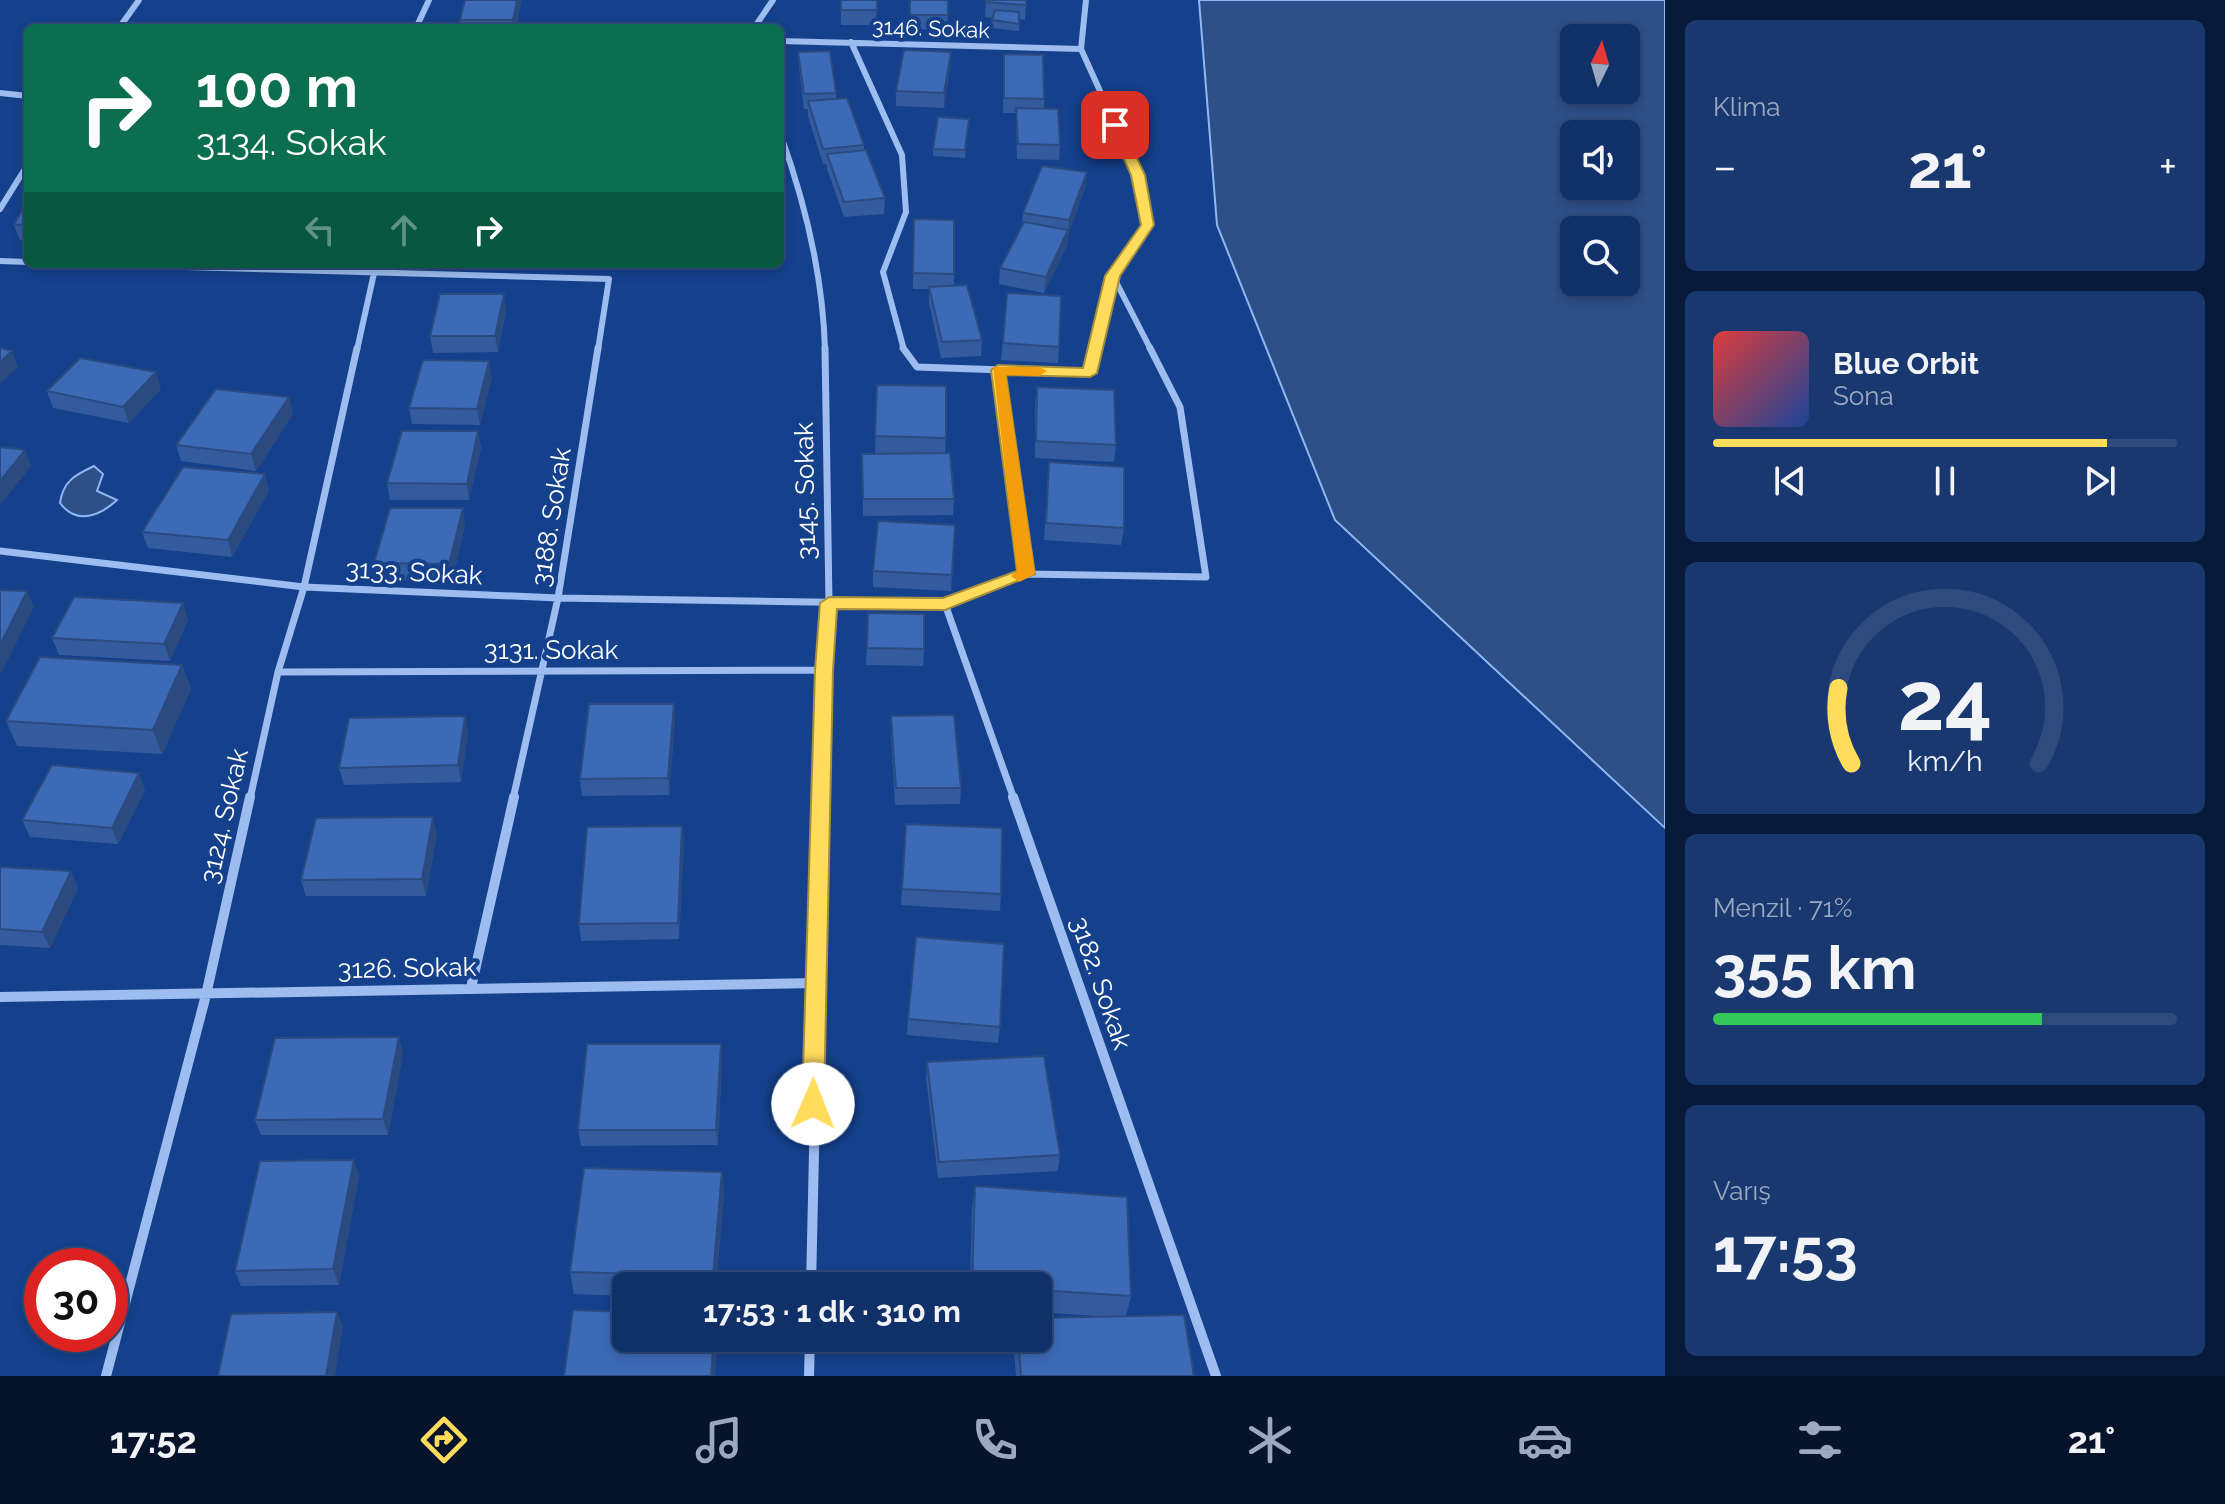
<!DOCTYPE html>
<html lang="tr">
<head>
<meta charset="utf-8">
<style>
  :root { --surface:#0f3069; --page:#18386f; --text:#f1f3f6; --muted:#9ba9c0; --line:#2f4b7d; --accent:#ffdc5c }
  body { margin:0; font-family:Raleway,sans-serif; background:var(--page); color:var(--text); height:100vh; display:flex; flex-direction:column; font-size:30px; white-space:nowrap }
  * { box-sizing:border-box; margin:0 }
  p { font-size:26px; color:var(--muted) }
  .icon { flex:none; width:44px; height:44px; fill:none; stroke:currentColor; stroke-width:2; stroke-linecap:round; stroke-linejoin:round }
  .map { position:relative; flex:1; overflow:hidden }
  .details { display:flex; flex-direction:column; gap:20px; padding:20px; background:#081a3a; width:560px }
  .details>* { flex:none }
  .top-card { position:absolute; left:24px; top:24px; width:760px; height:244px; border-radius:12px; box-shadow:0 4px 12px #0003,0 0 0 2px var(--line); background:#0b6e4f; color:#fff; overflow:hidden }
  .needle { width:52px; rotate:5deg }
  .fabs { position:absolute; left:1560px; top:24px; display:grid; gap:16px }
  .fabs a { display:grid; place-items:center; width:80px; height:80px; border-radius:12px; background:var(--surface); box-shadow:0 4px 12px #0003,0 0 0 2px var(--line); font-size:40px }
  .speed { position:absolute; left:24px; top:1248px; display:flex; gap:16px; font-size:40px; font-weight:700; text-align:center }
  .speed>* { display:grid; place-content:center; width:104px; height:104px; border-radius:50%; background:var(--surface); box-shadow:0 4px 12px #0003,0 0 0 2px var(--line); line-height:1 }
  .speed .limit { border:12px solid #d22; background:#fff; color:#111 }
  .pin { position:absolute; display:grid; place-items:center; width:68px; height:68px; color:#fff; margin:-34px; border-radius:16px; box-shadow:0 4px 12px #0006 }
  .me { position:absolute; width:88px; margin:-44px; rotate:1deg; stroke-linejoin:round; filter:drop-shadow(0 0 6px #0008) }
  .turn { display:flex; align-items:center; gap:28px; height:168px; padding:0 40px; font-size:36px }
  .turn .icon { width:104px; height:104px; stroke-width:2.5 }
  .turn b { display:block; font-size:56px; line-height:68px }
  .lanes { display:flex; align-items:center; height:76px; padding:0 40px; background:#0003; justify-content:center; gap:40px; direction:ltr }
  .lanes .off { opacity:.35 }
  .big { font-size:60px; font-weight:700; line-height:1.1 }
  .details .tile { flex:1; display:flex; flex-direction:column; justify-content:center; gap:12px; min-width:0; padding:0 28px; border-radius:12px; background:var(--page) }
  .details .dial { align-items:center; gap:0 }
  .dial svg { height:208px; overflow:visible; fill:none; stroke:var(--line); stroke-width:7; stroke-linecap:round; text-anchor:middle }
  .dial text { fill:var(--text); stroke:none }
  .song { display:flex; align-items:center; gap:24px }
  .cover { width:96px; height:96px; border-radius:12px; background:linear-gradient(135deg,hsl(0 70% 55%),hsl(220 70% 35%)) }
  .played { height:8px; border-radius:4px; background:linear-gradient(90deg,var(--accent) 85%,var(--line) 85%) }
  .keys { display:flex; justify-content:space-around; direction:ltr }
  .heat { display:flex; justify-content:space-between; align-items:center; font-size:44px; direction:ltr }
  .charge { height:12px; border-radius:6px; background:linear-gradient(90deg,#34c759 71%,var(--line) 0) }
  .trip { position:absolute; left:612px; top:1272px; width:440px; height:80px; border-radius:12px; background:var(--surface); box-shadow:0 4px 12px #0003,0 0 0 2px var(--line); font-weight:700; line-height:80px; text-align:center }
  .menu { display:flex; height:128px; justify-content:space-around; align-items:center; background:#06132a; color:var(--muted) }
  .menu .icon { width:56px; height:56px }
  .menu .selected { color:var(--accent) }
  .menu b { font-size:36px; color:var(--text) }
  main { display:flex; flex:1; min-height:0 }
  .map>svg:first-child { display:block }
  .water { fill:#2f4f88; stroke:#8fb7f3; stroke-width:2; fill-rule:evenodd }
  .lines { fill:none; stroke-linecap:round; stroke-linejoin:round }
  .minor-far2 { stroke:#9dbdf0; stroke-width:6 }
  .minor-far1 { stroke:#9dbdf0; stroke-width:7 }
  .minor { stroke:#9dbdf0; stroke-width:10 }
  .wall { fill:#345b9d }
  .shaded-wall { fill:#2b4a7f }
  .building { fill:#3d6ab6; stroke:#2b4a7f; stroke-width:2 }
  .route { fill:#ffdc5c; stroke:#a68f3c; stroke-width:2 }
  .slow { fill:#f59e0b }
  .labels { text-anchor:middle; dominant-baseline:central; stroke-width:8; stroke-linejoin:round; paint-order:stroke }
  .far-street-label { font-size:22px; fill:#fff; stroke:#14408c }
  .street-label { font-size:26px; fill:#fff; stroke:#14408c }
</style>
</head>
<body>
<main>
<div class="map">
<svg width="1665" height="1376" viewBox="0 0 1665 1376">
  <rect width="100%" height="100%" fill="#14408c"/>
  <!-- water -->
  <path class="water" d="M1199 0H1665V828L1335 520 1217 225ZM1574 38H1626V90H1574ZM1574 134H1626V186H1574ZM1574 230H1626V282H1574Z
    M94 466 103 474 97 491 117 500C101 515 77 526 60 503 63 481 75 475 94 466Z"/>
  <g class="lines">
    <!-- minor-far2 -->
    <path class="minor-far2" d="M1086 0 1081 49 1138 175 1148 225 1113 276 1095 350
      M119 28 139 0
      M416 28 429 0
      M754 28 773 0
      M780 41 1081 49
      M851 42 902 155 906 212 883 272 904 350
      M0 93 28 96
      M780 133C805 202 823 276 825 350
      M0 209 28 164
      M0 261 28 262
      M77 264 609 279 598 350
      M1113 276 1151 350
      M357 350 376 264"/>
    <!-- minor-far1 -->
    <path class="minor-far1" d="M903 348 917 367 1090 373 1096 348
      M998 370 1026 574
      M0 551 304 587 558 598 945 604 1026 574 1206 577 1180 407 1150 348
      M945 604 1014 799
      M278 672 824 670
      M250 799 278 672 304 587 357 348
      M513 799 558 598 598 348
      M822 799 829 603 825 348"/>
    <!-- minor -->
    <path class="minor" d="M1013 797 1216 1376
      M471 988 514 797
      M0 997 815 983
      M811 1286 822 797
      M106 1376 206 995 250 797
      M809 1376 810 1338"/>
  </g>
  <!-- wall -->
  <path class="wall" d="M465 0H521L516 28H461L460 20Z
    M841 0H877L876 25H841Z
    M910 0 948 15 947 30 910 29Z
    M986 0 1026 5 1025 20 1019 19V31L992 28 993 18 985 17Z
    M798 52 836 93V99L864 145V150L885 198 884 214 844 217 827 169V164H823L808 116V109H804L799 67Z
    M951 52 950 67 944 108 896 106V91Z
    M1004 54 1044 99V109L1060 145 1059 160 1017 159 1016 113H1003Z
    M969 119 965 158 933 156V149Z
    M1087 172 1085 188 1068 236 1067 246 1044 293 999 284 1000 268 1022 226 1023 213Z
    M28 199V240H20L14 225Z
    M914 219 954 274V285L982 340 981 356 941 358 929 303V289H913Z
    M1007 293 1059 347 1058 363 1001 360Z
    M506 310 498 352 433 353 430 336Z
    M492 377 480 425 412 424 409 408Z
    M877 385 946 438 945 453 954 499 953 515 863 516 862 454H913L875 453Z
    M1037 387 1116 445 1114 462 1035 458V403Z
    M161 389 129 423 53 408 47 391Z
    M289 397 293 414 256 471 181 461 176 445Z
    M478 431 481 448 469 500H390L387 483Z
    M1049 462 1124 528 1121 545 1044 540Z
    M269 491 232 557 148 548 142 532Z
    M465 525 452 581 378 580 374 563Z
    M955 525 951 591 873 587V571Z
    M183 603 188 620 170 661 59 655 52 638Z
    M868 613 924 649 923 666 866 665Z
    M182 665 191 689 162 754 17 746 6 721Z
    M674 704 675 721 669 795 582 796 580 779Z
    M465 716 468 733 461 782 344 785 339 768Z
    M891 716 961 788 960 804 895 805 891 733Z
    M145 790 118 844 30 837 22 820Z
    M906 824 1001 894 1000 911 901 905Z
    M682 826 684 843 679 939 581 941 579 924Z
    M437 834 426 896H306L301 880Z
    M0 867 71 871 78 888 50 948 0 945Z
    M908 1019 1000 1027 998 1043 907 1035Z
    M399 1037 403 1054 388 1135H261L255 1120Z
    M721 1044 722 1060 718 1145 581 1146 578 1130Z
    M927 1062 1060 1155 1058 1171 938 1178 926 1078Z
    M722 1172 724 1195 716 1286H626V1296L574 1294 570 1272Z
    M359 1176 339 1285 241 1286 235 1271Z
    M975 1186 1131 1296 1126 1316 1194 1376H1016L1013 1338H1038L1110 1317 1038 1312V1286H970L972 1209Z"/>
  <!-- shaded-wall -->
  <path class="shaded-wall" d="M517 0H521V3L516 28H514L513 20Z
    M951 52 950 67 944 108V93Z
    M1087 172 1085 188 1068 236 1067 246 1044 293 1046 277 1068 230 1069 220Z
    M504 294 506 310 498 352 495 336Z
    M12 351 18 367 0 384V362Z
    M489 361 492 377 480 425 477 409Z
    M156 372 161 389 129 423 123 407Z
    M289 397 293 414 256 471 251 454Z
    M478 431 481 448 469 500 467 484Z
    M25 450 31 466 0 506V481Z
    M265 474 269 491 232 557 228 540Z
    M463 508 465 525 452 581 449 564Z
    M27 591 34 607 1 674 0 671V645Z
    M183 603 188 620 170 661 164 644Z
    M182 665 191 689 162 754 153 730Z
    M674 704 675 721 669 795 668 778Z
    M465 716 468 733 461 782 458 765Z
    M139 773 145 790 118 844 112 828Z
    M433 817 437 834 426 896 422 879Z
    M682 826 684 843 679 939 678 923Z
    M71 871 78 888 50 948 42 932Z
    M399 1037 403 1054 388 1135 383 1119Z
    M721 1044 722 1060 718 1145 716 1130Z
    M354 1160 359 1176 339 1285 333 1269Z
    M722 1172 724 1195 716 1286H714L713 1276Z
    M337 1312 343 1327 335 1376H326Z
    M714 1338H718L715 1376H711Z"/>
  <!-- building -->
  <path class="building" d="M465 0H517L513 20H460Z
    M841 0H877V10H841Z
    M910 0H948V15H910Z
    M986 0H1026V5L986 2Z
    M995 10 1019 12V24L992 20Z
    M904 50 951 52 944 93 896 91Z
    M830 51 836 93 804 94 798 52Z
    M1004 54 1043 55 1044 99 1004 98Z
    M847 98 864 145 823 149 808 101Z
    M1016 108 1058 109 1060 145 1018 144Z
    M938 117 969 119 965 150 933 149Z
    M866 150 885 198 844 202 827 154Z
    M1042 166 1087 172 1069 220 1023 213Z
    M28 199V224L14 225Z
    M914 219 954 220V274L913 273Z
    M1024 222 1068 230 1046 277 1000 268Z
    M967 285 982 340 942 342 929 287Z
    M1007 293 1061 296 1059 347 1003 343Z
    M440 294H504L495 336H430Z
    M0 348 12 351 0 362Z
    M80 358 156 372 123 407 47 391Z
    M423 360 489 361 477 409 409 408Z
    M877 385 946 386V438L875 436Z
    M1037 387 1114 390 1116 445 1036 441Z
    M216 389 289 397 251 454 176 445Z
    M402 431H478L467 484 387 483Z
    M0 447 25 450 0 481Z
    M950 453 954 499H863L862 454Z
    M1049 462 1124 467V528L1046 523Z
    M183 467 265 474 228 540 142 532Z
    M390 508H463L449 564 374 563Z
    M878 521 955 525 952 575 873 571Z
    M0 590 27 591 0 645Z
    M74 597 183 603 164 644 52 638Z
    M868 613 924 614V649L867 648Z
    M40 657 182 665 153 730 6 721Z
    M589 704H674L668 778 580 779Z
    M954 715 961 788H896L891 716Z
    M465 716 458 765 339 768 349 718Z
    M52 765 139 773 112 828 22 820Z
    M433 817 422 879 301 880 316 818Z
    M906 824 1002 828 1001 894 902 889Z
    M682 826 678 923 579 924 587 827Z
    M0 867 71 871 42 932 0 929Z
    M916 937 1004 944 1000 1027 908 1019Z
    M399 1037 383 1119 255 1120 275 1038Z
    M587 1044H721L716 1130H578Z
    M1044 1056 1060 1155 939 1162 927 1062Z
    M354 1160 333 1269 235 1271 260 1161Z
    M584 1168 722 1172 713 1276 570 1272Z
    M975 1186 1127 1197 1131 1296 1038 1290V1286L972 1285Z
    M573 1310 626 1312V1338H714L711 1376H564Z
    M337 1312 326 1376H218L231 1314Z
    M1184 1315 1194 1376H1021L1018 1338H1038V1318Z"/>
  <!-- route -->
  <path class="route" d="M1115 121 1121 125 1145 175 1154 225 1120 276 1097 373 1090 377 1006 375 1035 574 945 610 837 609 833 670 824 1104 821 1111H805L802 1104 815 670 820 603 829 597 943 598 1017 571 991 370 998 365 1083 368 1105 276 1141 225 1131 175 1109 125Z"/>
  <!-- slow -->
  <path class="slow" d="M993 367H1039L1047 371 1039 376 1006 375 1035 574 1019 582 1011 576 1017 571Z"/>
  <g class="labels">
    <!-- far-street labels -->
    <g class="far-street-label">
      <text transform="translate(931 28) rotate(2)">3146. Sokak</text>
    </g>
    <!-- street labels -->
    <g class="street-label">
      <text transform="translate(805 491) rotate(-91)">3145. Sokak</text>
      <text transform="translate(551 517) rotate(-81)">3188. Sokak</text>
      <text transform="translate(414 572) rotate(3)">3133. Sokak</text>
      <text x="551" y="650">3131. Sokak</text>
      <text transform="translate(224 816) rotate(-77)">3124. Sokak</text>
      <text transform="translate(407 968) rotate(-1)">3126. Sokak</text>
      <text transform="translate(1101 983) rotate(71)">3182. Sokak</text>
    </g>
  </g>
</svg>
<div class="fabs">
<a><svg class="needle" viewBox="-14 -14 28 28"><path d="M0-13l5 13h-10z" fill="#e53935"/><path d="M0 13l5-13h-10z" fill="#9ba9c0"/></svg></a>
<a><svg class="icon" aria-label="sound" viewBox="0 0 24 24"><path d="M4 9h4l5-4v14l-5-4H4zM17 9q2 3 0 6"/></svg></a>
<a><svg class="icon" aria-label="search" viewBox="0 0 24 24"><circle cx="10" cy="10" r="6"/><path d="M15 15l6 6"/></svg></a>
</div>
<div class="speed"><div class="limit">30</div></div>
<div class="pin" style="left:1115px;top:125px;background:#d93025"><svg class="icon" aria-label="arrive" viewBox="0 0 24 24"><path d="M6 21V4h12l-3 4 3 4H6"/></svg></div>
<svg class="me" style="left:813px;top:1104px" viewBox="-20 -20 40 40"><circle r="19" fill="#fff"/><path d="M0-13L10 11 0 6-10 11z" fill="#ffdc5c"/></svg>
<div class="trip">17:53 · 1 dk · 310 m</div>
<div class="top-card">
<div class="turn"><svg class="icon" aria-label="right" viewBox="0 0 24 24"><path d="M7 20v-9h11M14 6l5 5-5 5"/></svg><div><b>100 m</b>3134. Sokak</div></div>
<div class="lanes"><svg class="icon off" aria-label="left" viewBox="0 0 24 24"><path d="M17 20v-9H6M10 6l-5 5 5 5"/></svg><svg class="icon off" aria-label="ahead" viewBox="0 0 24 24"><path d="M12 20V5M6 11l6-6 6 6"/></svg><svg class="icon" aria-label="right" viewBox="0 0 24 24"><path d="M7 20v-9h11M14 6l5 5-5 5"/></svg></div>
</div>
</div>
<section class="details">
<div class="tile"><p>Klima</p>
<div class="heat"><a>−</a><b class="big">21°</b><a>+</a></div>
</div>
<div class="tile">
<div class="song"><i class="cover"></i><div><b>Blue Orbit</b><p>Sona</p></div></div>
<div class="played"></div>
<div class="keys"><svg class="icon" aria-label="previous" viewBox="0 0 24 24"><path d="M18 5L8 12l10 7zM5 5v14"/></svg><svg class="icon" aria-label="pause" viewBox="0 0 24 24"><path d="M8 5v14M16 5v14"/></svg><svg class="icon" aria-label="next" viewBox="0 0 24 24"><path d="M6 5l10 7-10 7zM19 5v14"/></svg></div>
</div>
<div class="tile dial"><svg viewBox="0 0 100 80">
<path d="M14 69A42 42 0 1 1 86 69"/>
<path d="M14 69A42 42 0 0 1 9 40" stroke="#ffdc5c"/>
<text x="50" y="56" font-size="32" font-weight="700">24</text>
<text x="50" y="72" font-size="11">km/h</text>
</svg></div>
<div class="tile"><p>Menzil · 71%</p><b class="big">355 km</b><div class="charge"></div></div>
<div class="tile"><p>Varış</p><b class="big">17:53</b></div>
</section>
</main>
<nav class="menu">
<b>17:52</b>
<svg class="icon selected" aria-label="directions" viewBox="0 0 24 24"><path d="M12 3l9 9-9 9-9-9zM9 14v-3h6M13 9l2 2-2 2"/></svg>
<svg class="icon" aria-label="music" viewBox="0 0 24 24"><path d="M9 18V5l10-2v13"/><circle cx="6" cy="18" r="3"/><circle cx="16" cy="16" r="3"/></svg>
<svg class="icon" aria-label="phone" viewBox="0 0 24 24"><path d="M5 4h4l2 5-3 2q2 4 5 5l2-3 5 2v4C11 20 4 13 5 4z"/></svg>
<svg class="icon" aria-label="climate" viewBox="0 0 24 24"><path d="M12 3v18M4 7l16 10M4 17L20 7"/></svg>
<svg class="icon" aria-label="car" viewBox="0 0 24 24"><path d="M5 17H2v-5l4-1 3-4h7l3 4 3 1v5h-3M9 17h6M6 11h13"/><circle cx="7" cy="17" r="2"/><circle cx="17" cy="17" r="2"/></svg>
<svg class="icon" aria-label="filters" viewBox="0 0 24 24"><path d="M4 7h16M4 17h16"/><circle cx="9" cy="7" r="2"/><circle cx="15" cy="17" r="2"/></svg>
<b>21°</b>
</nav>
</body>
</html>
